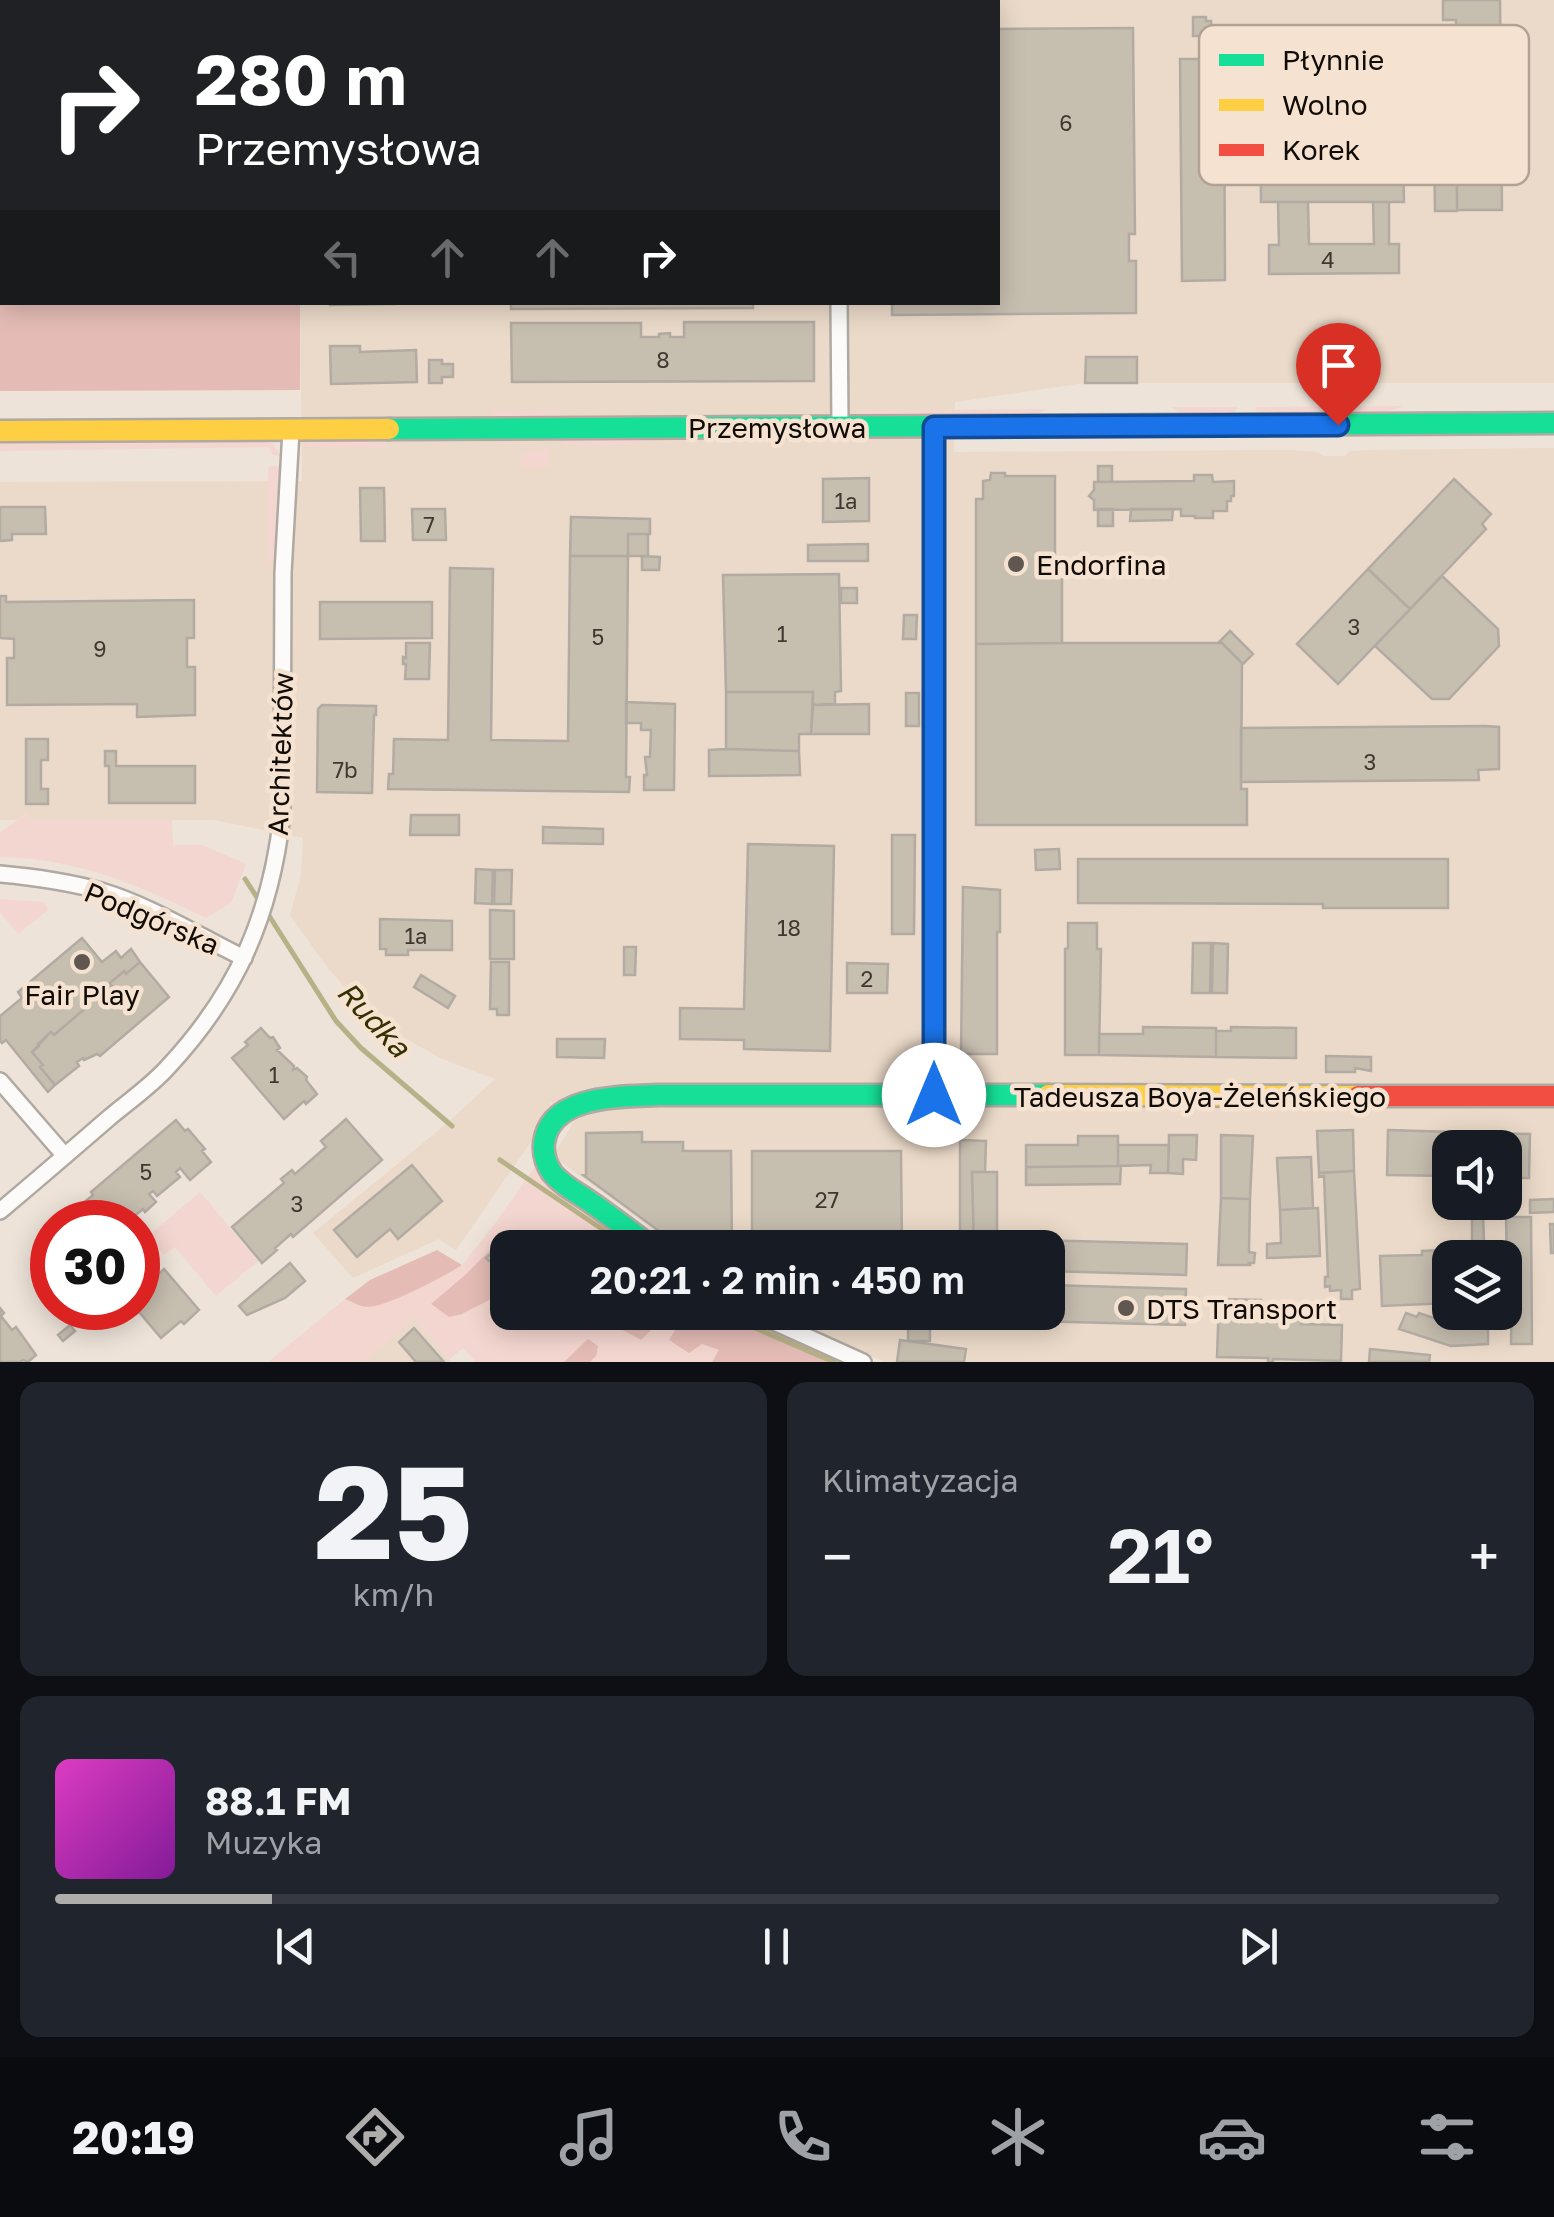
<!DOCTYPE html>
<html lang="pl">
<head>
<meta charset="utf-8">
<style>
  :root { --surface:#171b24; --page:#20242c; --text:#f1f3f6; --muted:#9ea1a6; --line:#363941; --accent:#afadab }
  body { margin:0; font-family:"Golos Text",sans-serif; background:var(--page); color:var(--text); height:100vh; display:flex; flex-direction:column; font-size:38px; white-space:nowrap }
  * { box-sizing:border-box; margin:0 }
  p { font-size:32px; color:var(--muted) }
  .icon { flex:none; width:55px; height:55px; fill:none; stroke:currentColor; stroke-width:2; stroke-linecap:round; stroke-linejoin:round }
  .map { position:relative; height:1362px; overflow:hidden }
  .panel { display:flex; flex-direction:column; gap:20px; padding:20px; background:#0d0f14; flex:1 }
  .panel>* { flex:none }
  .banner { position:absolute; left:0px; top:0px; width:1000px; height:305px; box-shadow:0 5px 25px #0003; background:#202124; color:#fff; overflow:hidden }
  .fabs { position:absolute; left:1432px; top:1130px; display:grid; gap:20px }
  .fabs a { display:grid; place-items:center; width:90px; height:90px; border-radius:20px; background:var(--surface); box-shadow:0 5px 25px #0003; font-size:50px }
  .speed { position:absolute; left:30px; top:1200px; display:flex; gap:20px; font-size:50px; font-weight:700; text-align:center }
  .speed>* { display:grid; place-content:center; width:130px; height:130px; border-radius:50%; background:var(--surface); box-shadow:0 5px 25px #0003; line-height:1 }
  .speed .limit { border:15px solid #d22; background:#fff; color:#111 }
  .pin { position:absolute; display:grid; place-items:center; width:85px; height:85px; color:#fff; margin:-102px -42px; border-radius:50% 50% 50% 0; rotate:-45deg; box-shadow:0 0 10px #0007 }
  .pin .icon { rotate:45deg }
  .me { position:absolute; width:110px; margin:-55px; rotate:0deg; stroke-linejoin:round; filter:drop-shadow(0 0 8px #0008) }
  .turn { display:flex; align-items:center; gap:35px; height:210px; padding:0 30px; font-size:45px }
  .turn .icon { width:130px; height:130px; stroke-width:2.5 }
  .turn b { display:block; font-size:70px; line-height:85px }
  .lanes { display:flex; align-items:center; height:95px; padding:0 30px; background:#0003; justify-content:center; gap:50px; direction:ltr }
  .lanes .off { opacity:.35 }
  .big { font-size:75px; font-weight:600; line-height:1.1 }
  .panel .tile { flex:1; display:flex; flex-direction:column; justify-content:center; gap:15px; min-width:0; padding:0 35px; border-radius:20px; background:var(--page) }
  .panel .dial { align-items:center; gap:0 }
  .dial b { font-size:130px; line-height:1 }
  .song { display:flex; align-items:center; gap:30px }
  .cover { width:120px; height:120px; border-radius:15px; background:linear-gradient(135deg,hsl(310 70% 55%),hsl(290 70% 35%)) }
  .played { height:10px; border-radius:5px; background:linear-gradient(90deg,var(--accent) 15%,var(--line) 15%) }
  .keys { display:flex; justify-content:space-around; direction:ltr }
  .heat { display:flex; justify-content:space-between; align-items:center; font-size:55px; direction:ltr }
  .panel .tiles { flex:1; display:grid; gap:20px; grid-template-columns:1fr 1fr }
  .tile:last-child { grid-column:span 2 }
  .trip { position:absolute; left:490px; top:1230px; width:575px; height:100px; border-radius:20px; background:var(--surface); box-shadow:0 5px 25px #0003; font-weight:600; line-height:100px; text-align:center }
  .tabs { display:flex; height:160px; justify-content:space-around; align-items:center; background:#090b0e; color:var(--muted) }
  .tabs .icon { width:70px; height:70px }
  .tabs .current { color:var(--accent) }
  .tabs b { font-size:45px; color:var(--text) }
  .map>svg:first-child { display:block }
  .built { fill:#ebdac9; fill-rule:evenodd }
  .green { fill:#f3d6cf }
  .forest { fill:#e4bcb5 }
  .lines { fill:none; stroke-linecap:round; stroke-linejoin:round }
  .stream { stroke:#b6b186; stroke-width:5 }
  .building { fill:#c6beaf; stroke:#b2aba3; stroke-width:2.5 }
  .street-casing { stroke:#b0a9a1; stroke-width:20 }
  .fast-casing { stroke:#b0a9a1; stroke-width:25 }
  .slow-casing { stroke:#b0a9a1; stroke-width:25 }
  .jam-casing { stroke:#b0a9a1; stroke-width:25 }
  .street { stroke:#fcfbf9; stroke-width:15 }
  .fast { stroke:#16e098; stroke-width:20 }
  .slow { stroke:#ffcf43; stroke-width:20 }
  .jam { stroke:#f24e42; stroke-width:20 }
  .route-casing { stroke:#114b97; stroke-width:25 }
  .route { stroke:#1a73e8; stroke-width:18 }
  .poi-dot { fill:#5f5750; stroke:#f5e2d1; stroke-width:4 }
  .labels { text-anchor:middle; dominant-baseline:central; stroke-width:9; stroke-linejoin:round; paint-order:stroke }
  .number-label { font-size:22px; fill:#3f3831 }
  .street-label { font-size:28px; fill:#120c07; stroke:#f5e2d1 }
  .poi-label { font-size:28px; fill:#120c07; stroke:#f5e2d1; text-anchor:start }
  .water-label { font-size:30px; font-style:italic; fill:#343101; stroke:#f5e2d1 }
  .key { fill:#f5e2d1; stroke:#b1a294; stroke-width:2.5 }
  .key-label { font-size:28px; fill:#120c07 }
</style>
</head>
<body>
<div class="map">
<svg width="1554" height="1362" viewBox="0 0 1554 1362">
  <rect width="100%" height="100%" fill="#ede3d9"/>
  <!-- built -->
  <path class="built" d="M0 0H242V2H2V162H0Z
    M299 0H1554V383H1085L955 402 954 452 1293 450 1318 452 1324 456H1345L1350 451 1372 450 1554 448V1362H885L768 1313 1048 1312V1248L677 1247 553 1156 575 1120 550 1102 553 1110 456 1250 439 1239 353 1278 313 1233 445 1125 495 1079 440 1058 370 1018 324 963 290 915 301 875 303 838 213 820H28L27 812 17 820H0V482L302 481 300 303 998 302V2H299ZM1450 1148H1505V1202H1450ZM1450 1258H1505V1312H1450Z
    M414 1318 452 1362H363Z"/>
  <!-- green -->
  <path class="green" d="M1404 406 1386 412 1257 413 1255 407Z
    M1171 407H1238L1234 413 1184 414Z
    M1047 409 1036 415 874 416 859 410Z
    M492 410H569L549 417 492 418Z
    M652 438 653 439 633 445H562L568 439Z
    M264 440 273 444 281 456 273 455 268 447 0 451V443Z
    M352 440H366L385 445V448L303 447 312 441Z
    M549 449V467H522L523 452Z
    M271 466H281L276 557 267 567 268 468Z
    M28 812 29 820H172L173 845H202L246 864 231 903 206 918C140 885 75 858 0 857V833Z
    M0 899 44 902 48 910 18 934 0 912Z
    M538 1162 642 1247H529L507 1233 465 1275 432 1304 463 1314 507 1291 508 1312 591 1313 640 1339 652 1329 627 1313H685L669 1340 702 1344 720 1350 712 1362H590L596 1356 588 1340 564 1362H476L463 1348 450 1359 414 1318 363 1362H268L345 1299 366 1308 378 1305 419 1288 462 1265 494 1225Z
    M200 1192 258 1261 216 1296 175 1247 164 1255 148 1236Z"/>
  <!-- forest -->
  <path class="forest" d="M0 162H2V302L300 303V390L0 391Z
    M507 1233 529 1247 508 1248 507 1291 462 1314 449 1317 431 1304 465 1275Z
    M437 1250 462 1265C445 1276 385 1308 367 1307 360 1307 351 1301 345 1299L370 1280Z
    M591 1313H627L652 1329 641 1340Z
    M685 1313H740L759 1324 847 1362H712L719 1350 702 1344 689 1353 669 1340Z
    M588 1339 598 1346 596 1356 590 1362H564Z"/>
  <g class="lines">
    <!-- stream -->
    <path class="stream" d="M245 879 260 902
      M266 911 336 1021 361 1048 452 1126
      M500 1160 630 1248
      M726 1312 739 1321 834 1362"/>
  </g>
  <!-- building -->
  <path class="building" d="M329 0H373V2H329Z
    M449 0H489V2H449Z
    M1443 0H1500L1502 210H1457L1456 20H1443Z
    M1193 17H1206V21H1211L1212 36H1193Z
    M1133 28 1135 234H1129V261H1136V313L892 315V302H998V29Z
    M1260 33H1401L1404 202H1261Z
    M1180 59H1224L1225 280 1182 281Z
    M1433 67H1456L1457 211H1435Z
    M1278 202H1308L1309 244H1374L1373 202H1389V244H1399V273L1269 274V245H1279Z
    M330 302H395V304L330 305Z
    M511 302H753V308L511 309Z
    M684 322H814V381L512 382 511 323H641V337H659V334L670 333V337H684Z
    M330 346H360V352L416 350 417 382 331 384Z
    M1086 357H1137V383H1085Z
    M429 360H442V364H453V377H442V383H429Z
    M1098 466H1112V482H1098Z
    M991 473H1005V476H1055V571L1062 578V643L976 644V499H983V481L990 480Z
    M1194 475H1212L1213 482 1234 481V496H1231V501H1227V511H1213V518H1195V516H1181V509L1094 510V500L1089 496 1094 490V482L1194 481Z
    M869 478V521L823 522V479Z
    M1454 479 1491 514 1482 524 1486 529 1410 609 1368 569Z
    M360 488H384L385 541H361Z
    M0 507H45L46 534H12V540L0 541Z
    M412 509H445L446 540H413Z
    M1098 509H1113V526H1098Z
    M1131 509H1173L1172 520 1130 521Z
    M571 517 650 519V534H628V556H570Z
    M628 534H648V556H628Z
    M868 544V561H808V545Z
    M570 556H628L626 777H630L629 792 388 789 389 774H393L394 739 448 740 450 568 493 569 491 740 568 741Z
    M642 556 660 557 659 570H642Z
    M1368 569 1410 609 1338 684 1297 644Z
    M839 574 841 691 835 692V704L813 705V692H726L723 575Z
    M1442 576 1498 629 1499 646 1449 699H1432L1375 646Z
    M841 588H857V603H841Z
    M0 596H6V602L194 600V638H187V667H195V715L137 717V704L7 705V658H14V639L0 638Z
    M320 602H432V638L320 639Z
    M904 615H917L916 639H903Z
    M1230 631 1253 654 1242 665V663L1222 643H1218Z
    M406 643H430L429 679H405L406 664H403V657L406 658Z
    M1062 643H1222L1242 663 1241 789H1247V825H976V644Z
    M726 692H813L811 734H799V751L726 749Z
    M906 693H919V726H906Z
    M626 702 675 704 674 790H644V775H647L645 757H650L651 730H641V723H626Z
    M869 704V734H811L813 705Z
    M322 705 376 706V715H374L372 793 317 792 318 709Z
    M1485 726 1499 727V769L1478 770 1479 780 1241 782V728Z
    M26 739H48V760H41V789H48V804H26Z
    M726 749 799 751 800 775 709 776V750Z
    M105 751H116V766H195V803H109V766H105Z
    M411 815H459V835H410Z
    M543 827 603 829V844L543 843Z
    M892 835H915L914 934H892Z
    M748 844 834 846 830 1051 744 1049V1040L680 1039V1008L744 1009Z
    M1059 849 1060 869 1036 870 1035 850Z
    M1078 859H1448V908H1323V904L1078 903Z
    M476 869 493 870 492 904 475 903Z
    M495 870H512L511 904H494Z
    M963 887 1000 890V932H997V1054H961Z
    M490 910 514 911V959H490Z
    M380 919 452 921V950H408V955H386V949H380Z
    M1068 923H1097V949H1101L1099 1055H1065V949L1068 948Z
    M82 938 102 962 116 951 121 958 131 949 140 962 126 974 124 971 110 983 112 986 102 994 100 991 86 1003 88 1006 54 1035 51 1032 38 1044 39 1046 32 1052 43 1065 40 1067 55 1085 48 1092 6 1040 2 1043 0 1041V1016L22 998 18 992Z
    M1193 943H1211L1210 993H1192Z
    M1213 943 1228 944 1227 993H1212Z
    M624 947H636L635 975H624Z
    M140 962 169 997 100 1056 97 1054 84 1060 83 1058 77 1062 79 1066 55 1085 40 1067 43 1065 32 1052 51 1032 54 1035 88 1006 86 1003 100 991 102 994 112 986 110 983 124 971 126 974Z
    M491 962H509V1015H497V1009H490Z
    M847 963 888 964 887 993H847Z
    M421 975 455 996 448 1008 414 987Z
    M1143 1027 1216 1028V1057L1099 1055V1034H1143Z
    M1231 1027 1296 1028V1058L1216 1057V1031H1231Z
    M261 1028 270 1038 273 1037 280 1048 277 1050 294 1066 293 1070 297 1068 307 1077 306 1080 317 1094 306 1104 304 1101 284 1119 232 1058 248 1045 245 1042Z
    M557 1039H605L604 1058 557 1057Z
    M1326 1056 1371 1057V1071L1355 1068V1072H1326Z
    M346 1119 382 1160 293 1237 291 1234 275 1248 277 1250 262 1263 232 1227 284 1183 281 1179 292 1170 295 1174 326 1147 321 1141Z
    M176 1120 185 1131 188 1129 194 1136 205 1149 202 1151 211 1162 190 1180 180 1168 176 1172 180 1177 157 1196 153 1191 149 1194 156 1202 145 1212 143 1209 127 1222H63L59 1218 75 1205 77 1208 93 1195 91 1192Z
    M1353 1130 1354 1171 1319 1173 1317 1131Z
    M1388 1130 1530 1134 1529 1178H1505V1148H1450V1176L1387 1175Z
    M642 1132V1142H683V1151H731L732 1248H682L583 1175 586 1174V1133Z
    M1169 1135H1197L1196 1160 1183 1159V1174L1168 1173Z
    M1221 1135 1253 1136 1250 1199 1221 1198Z
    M1078 1136H1118V1166L1026 1167V1145H1078Z
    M960 1140 986 1141 985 1172H972L974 1248H960Z
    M1118 1145H1169L1168 1173H1150L1151 1165 1118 1166Z
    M752 1151H901L902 1248H752Z
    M1311 1157 1313 1208 1280 1210 1277 1158Z
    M412 1165 442 1201 398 1239 390 1229 357 1257 334 1230Z
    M1118 1166H1121L1120 1184 1026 1185V1167Z
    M1354 1171 1360 1289 1352 1290V1299H1341V1290L1330 1291V1286L1325 1287V1277H1328L1324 1176 1319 1177V1173Z
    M972 1172H997V1248H974Z
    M1221 1198 1250 1199 1249 1252 1255 1253 1254 1263H1249L1250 1265H1218Z
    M1554 1199V1212L1530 1213V1200Z
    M1318 1208 1320 1256 1267 1258V1244L1281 1243 1280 1210Z
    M1472 1215H1483L1484 1241H1472Z
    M1506 1217H1531L1532 1344H1511L1512 1276H1507Z
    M1550 1224H1554V1253H1551Z
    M1035 1240 1187 1244 1186 1275 1048 1271V1248H1034Z
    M502 1244 508 1251V1256L499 1264 493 1258 489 1261 486 1258Z
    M1442 1250V1252L1484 1250 1485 1258H1450V1303L1382 1306 1380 1256 1422 1255V1251Z
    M290 1263 305 1281 285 1298 247 1315 239 1306Z
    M164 1269 199 1310 184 1324 181 1321 161 1338 139 1312 136 1314 130 1308H138V1293Z
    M1048 1285 1186 1289 1185 1325 1032 1321V1312H1048Z
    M1219 1299 1261 1300V1312L1302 1313 1301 1324 1342 1325 1341 1361 1273 1359V1362H1268V1358L1217 1357Z
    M0 1308 4 1313 1 1316 12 1330 16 1327 36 1355 28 1362 23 1360 20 1362H0Z
    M1406 1313 1417 1317 1419 1313 1449 1323 1450 1325H1488V1344L1451 1346 1399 1329Z
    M908 1315H930V1341H908Z
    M70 1325 75 1331 63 1341 58 1335Z
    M414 1328 444 1362H416L399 1342Z
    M900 1340 966 1349 964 1362H897Z
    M1370 1349 1430 1355 1429 1362H1369Z"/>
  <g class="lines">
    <defs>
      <path id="street" d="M837 0V2
        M839 302 840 426
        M934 427 935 1095
        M0 874C34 877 68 882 101 891 151 906 197 935 244 958
        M0 1081 65 1156
        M0 1211C37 1180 73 1149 110 1117 129 1101 151 1086 168 1067 237 993 271 915 282 815L283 573 291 430
        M752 1312 863 1362"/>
      <path id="fast" d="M389 429 1554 423
        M653 1248C630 1231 607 1213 583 1197 572 1190 560 1183 552 1173 546 1164 543 1153 544 1143 550 1094 622 1097 658 1095H1048"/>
      <path id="slow" d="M0 431 389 429
        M1048 1095 1358 1096"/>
      <path id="jam" d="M1358 1096H1554"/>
    </defs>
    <!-- street casing -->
    <use href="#street" class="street-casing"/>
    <!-- fast casing -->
    <use href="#fast" class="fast-casing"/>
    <!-- slow casing -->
    <use href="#slow" class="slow-casing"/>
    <!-- jam casing -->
    <use href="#jam" class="jam-casing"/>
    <!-- street -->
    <use href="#street" class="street"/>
    <!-- fast -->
    <use href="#fast" class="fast"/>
    <!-- slow -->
    <use href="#slow" class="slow"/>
    <!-- jam -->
    <use href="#jam" class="jam"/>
  </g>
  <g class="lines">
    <defs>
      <path id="route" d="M934 1095V427L1338 425"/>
    </defs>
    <!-- route casing -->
    <use href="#route" class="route-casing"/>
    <!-- route -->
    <use href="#route" class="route"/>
  </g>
  <!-- markers -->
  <g class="poi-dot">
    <circle cx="1016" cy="564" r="10"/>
    <circle cx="82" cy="962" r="10"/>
    <circle cx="1126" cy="1308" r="10"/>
  </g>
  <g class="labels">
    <!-- number labels -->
    <g class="number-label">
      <text x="1066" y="122">6</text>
      <text x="1328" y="259">4</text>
      <text x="663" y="359">8</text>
      <text x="846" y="500">1a</text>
      <text x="429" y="524">7</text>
      <text x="1354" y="626">3</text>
      <text x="782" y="633">1</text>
      <text x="598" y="636">5</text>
      <text x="100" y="648">9</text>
      <text x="1370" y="761">3</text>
      <text x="345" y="769">7b</text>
      <text x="789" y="927">18</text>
      <text x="416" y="935">1a</text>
      <text x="867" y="978">2</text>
      <text x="274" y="1074">1</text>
      <text x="146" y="1171">5</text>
      <text x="827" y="1199">27</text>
      <text x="297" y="1203">3</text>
    </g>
    <!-- street labels -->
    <g class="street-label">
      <text x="777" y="427">Przemysłowa</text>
      <text transform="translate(280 754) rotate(-88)">Architektów</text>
      <text transform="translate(152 918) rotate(23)">Podgórska</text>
      <text x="1200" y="1096">Tadeusza Boya-Żeleńskiego</text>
    </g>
    <!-- poi labels -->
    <g class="poi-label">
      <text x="1036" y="564">Endorfina</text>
      <text x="82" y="994" text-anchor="middle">Fair Play</text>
      <text x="1146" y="1308">DTS Transport</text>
    </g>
    <!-- water labels -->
    <g class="water-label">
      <text transform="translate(374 1019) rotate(47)">Rudka</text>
    </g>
  </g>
  <!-- legend -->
  <rect x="1199" y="25" width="330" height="160" rx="15" class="key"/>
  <rect x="1219" y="54" width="45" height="12" fill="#16e098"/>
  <rect x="1219" y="99" width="45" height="12" fill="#ffcf43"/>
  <rect x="1219" y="144" width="45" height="12" fill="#f24e42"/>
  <g class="key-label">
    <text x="1282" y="70">Płynnie</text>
    <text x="1282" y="115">Wolno</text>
    <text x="1282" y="160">Korek</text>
  </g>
</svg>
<div class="fabs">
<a><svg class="icon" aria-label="sound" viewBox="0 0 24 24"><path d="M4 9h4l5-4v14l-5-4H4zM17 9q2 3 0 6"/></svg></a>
<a><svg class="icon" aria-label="layers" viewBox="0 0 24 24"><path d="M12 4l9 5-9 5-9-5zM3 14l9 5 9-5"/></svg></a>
</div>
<div class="speed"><div class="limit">30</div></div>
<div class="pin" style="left:1338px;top:425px;background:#d93025"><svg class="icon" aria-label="arrive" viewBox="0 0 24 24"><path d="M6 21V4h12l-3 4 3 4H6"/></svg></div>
<svg class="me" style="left:934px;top:1095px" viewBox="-20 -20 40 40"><circle r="19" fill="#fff"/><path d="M0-13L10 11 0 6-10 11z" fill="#1a73e8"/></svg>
<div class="trip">20:21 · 2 min · 450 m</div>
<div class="banner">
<div class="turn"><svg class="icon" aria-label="right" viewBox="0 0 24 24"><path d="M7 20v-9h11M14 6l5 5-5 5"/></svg><div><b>280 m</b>Przemysłowa</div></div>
<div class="lanes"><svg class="icon off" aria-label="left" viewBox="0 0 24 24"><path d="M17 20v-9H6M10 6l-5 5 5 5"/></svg><svg class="icon off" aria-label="ahead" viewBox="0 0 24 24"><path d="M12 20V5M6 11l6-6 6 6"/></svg><svg class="icon off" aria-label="ahead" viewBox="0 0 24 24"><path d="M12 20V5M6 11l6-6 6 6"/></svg><svg class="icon" aria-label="right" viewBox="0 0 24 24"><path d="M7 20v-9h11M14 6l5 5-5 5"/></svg></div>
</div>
</div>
<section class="panel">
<div class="tiles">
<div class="tile dial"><b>25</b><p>km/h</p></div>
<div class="tile"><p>Klimatyzacja</p>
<div class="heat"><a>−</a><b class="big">21°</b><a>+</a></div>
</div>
<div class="tile">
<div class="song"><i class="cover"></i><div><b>88.1 FM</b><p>Muzyka</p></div></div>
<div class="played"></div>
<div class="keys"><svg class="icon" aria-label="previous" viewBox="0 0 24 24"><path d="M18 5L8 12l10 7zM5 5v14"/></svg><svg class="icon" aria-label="pause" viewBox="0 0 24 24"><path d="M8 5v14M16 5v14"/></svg><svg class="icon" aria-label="next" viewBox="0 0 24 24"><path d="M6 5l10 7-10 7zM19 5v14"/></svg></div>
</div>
</div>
</section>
<nav class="tabs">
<b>20:19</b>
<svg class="icon current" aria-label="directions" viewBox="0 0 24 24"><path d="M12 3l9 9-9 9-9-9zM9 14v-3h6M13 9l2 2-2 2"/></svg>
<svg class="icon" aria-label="music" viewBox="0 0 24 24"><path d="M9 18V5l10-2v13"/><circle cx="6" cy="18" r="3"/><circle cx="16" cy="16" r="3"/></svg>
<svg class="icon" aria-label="phone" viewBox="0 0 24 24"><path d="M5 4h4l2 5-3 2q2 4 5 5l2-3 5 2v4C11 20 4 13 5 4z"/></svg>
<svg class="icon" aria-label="climate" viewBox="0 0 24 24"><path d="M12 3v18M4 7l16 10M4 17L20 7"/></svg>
<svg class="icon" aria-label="car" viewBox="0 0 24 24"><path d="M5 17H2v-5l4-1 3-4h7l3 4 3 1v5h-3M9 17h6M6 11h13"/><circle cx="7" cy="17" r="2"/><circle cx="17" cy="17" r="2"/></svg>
<svg class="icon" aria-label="filters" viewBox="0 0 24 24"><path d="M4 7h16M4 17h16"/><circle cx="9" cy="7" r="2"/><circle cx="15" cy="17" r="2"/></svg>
</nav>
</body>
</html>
